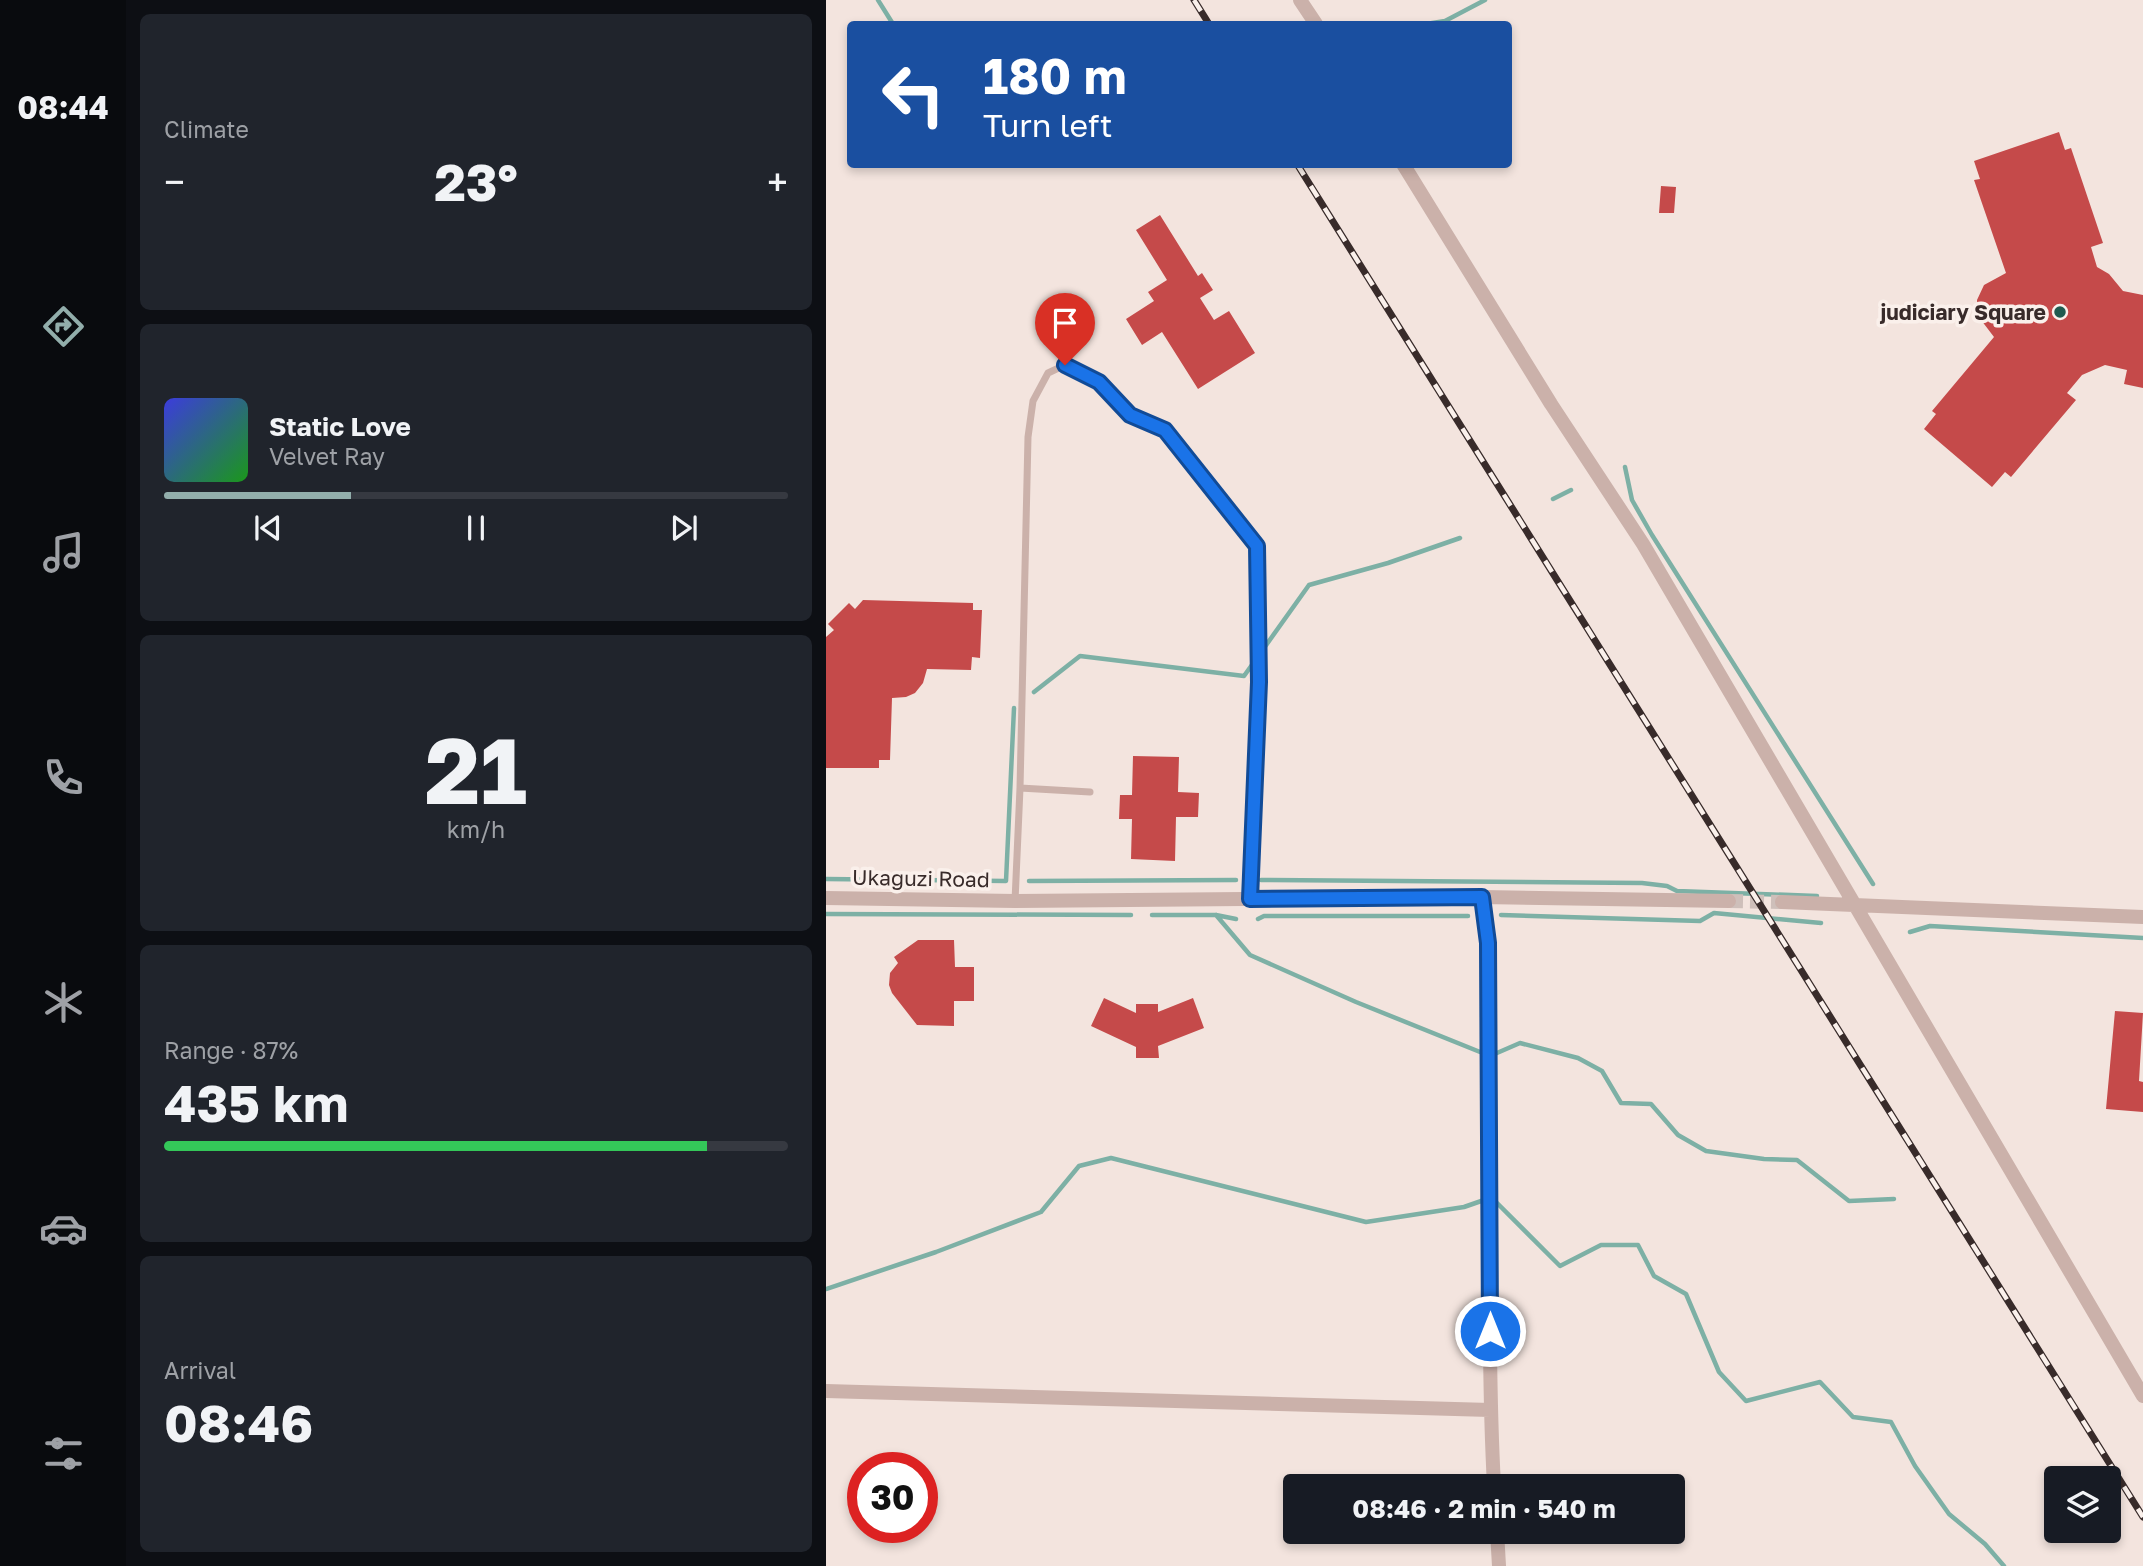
<!DOCTYPE html>
<html lang="en">
<head>
<meta charset="utf-8">
<style>
  :root { --surface:#171b24; --page:#20242c; --text:#f1f3f6; --muted:#9ea1a6; --line:#363941; --accent:#92aeab }
  body { margin:0; font-family:"Golos Text",sans-serif; background:var(--page); color:var(--text); height:100vh; display:flex; flex-direction:column; font-size:26px; white-space:nowrap }
  * { box-sizing:border-box; margin:0 }
  p { font-size:23px; color:var(--muted) }
  .icon { flex:none; width:38px; height:38px; fill:none; stroke:currentColor; stroke-width:2; stroke-linecap:round; stroke-linejoin:round }
  .map { position:relative; flex:1; overflow:hidden }
  .sheet { display:flex; flex-direction:column; gap:14px; padding:14px; background:#0d0f14; width:700px }
  .sheet>* { flex:none }
  .top-card { position:absolute; left:21px; top:21px; width:665px; height:147px; border-radius:7px; box-shadow:0 4px 10px #0003; background:#1a4fa0; color:#fff; overflow:hidden }
  .tools { position:absolute; left:1218px; top:1466px; display:grid; gap:14px }
  .tools a { display:grid; place-items:center; width:77px; height:77px; border-radius:7px; background:var(--surface); box-shadow:0 4px 10px #0003; font-size:35px }
  .speed { position:absolute; left:21px; top:1452px; display:flex; gap:14px; font-size:35px; font-weight:700; text-align:center }
  .speed>* { display:grid; place-content:center; width:91px; height:91px; border-radius:50%; background:var(--surface); box-shadow:0 4px 10px #0003; line-height:1 }
  .speed .limit { border:10px solid #d22; background:#fff; color:#111 }
  .pin { position:absolute; display:grid; place-items:center; width:60px; height:60px; color:#fff; margin:-72px -30px; border-radius:50% 50% 50% 0; rotate:-45deg; box-shadow:0 0 7px #0007 }
  .pin .icon { rotate:45deg }
  .me { position:absolute; width:77px; margin:-38px; rotate:0deg; stroke-linejoin:round; filter:drop-shadow(0 0 5px #0008) }
  .turn { display:flex; align-items:center; gap:24px; height:147px; padding:0 21px; font-size:32px }
  .turn .icon { width:91px; height:91px; stroke-width:2.5 }
  .turn b { display:block; font-size:49px; line-height:60px }
  .big { font-size:52px; font-weight:700; line-height:1.1 }
  .sheet .card { flex:1; display:flex; flex-direction:column; justify-content:center; gap:10px; min-width:0; padding:0 24px; border-radius:10px; background:var(--page) }
  .sheet .dial { align-items:center; gap:0 }
  .dial b { font-size:91px; line-height:1 }
  .song { display:flex; align-items:center; gap:21px }
  .cover { width:84px; height:84px; border-radius:10px; background:linear-gradient(135deg,hsl(240 70% 55%),hsl(120 70% 35%)) }
  .played { height:7px; border-radius:4px; background:linear-gradient(90deg,var(--accent) 30%,var(--line) 30%) }
  .keys { display:flex; justify-content:space-around; direction:ltr }
  .heat { display:flex; justify-content:space-between; align-items:center; font-size:38px; direction:ltr }
  .charge { height:10px; border-radius:5px; background:linear-gradient(90deg,#34c759 87%,var(--line) 0) }
  .trip { position:absolute; left:457px; top:1474px; width:402px; height:70px; border-radius:7px; background:var(--surface); box-shadow:0 4px 10px #0003; font-weight:700; line-height:70px; text-align:center }
  main { display:flex; flex:1; min-height:0 }
  .tabs { display:flex; flex-direction:column; width:126px; justify-content:space-around; align-items:center; background:#090b0e; color:var(--muted) }
  .tabs .icon { width:49px; height:49px }
  .tabs .active { color:var(--accent) }
  .tabs b { font-size:32px; color:var(--text) }
  .map>svg:first-child { display:block }
  .lines { fill:none; stroke-linecap:round; stroke-linejoin:round }
  .stream { stroke:#7db0a5; stroke-width:4.5 }
  .building { fill:#c54a4a }
  .street-tunnel { stroke:#cebfba; stroke-width:14; stroke-dasharray:14 7; stroke-linecap:butt }
  .lane { stroke:#cbb1aa; stroke-width:7 }
  .street { stroke:#cbb1aa; stroke-width:14 }
  .rail-casing { stroke:#382b2a; stroke-width:7 }
  .rail { stroke:#faf0eb; stroke-width:4.5; stroke-dasharray:13; stroke-linecap:butt }
  .route-casing { stroke:#114b97; stroke-width:18 }
  .route { stroke:#1a73e8; stroke-width:12 }
  .poi-dot { fill:#1f5a4f; stroke:#faf0eb; stroke-width:2.5 }
  .labels { text-anchor:middle; dominant-baseline:central; stroke-width:7; stroke-linejoin:round; paint-order:stroke }
  .poi-label { font-size:21px; font-weight:bold; fill:#382b2a; stroke:#faf0eb; text-anchor:end }
  .street-label { font-size:21px; fill:#382b2a; stroke:#faf0eb }
</style>
</head>
<body>
<main>
<nav class="tabs">
<b>08:44</b>
<svg class="icon active" aria-label="directions" viewBox="0 0 24 24"><path d="M12 3l9 9-9 9-9-9zM9 14v-3h6M13 9l2 2-2 2"/></svg>
<svg class="icon" aria-label="music" viewBox="0 0 24 24"><path d="M9 18V5l10-2v13"/><circle cx="6" cy="18" r="3"/><circle cx="16" cy="16" r="3"/></svg>
<svg class="icon" aria-label="phone" viewBox="0 0 24 24"><path d="M5 4h4l2 5-3 2q2 4 5 5l2-3 5 2v4C11 20 4 13 5 4z"/></svg>
<svg class="icon" aria-label="climate" viewBox="0 0 24 24"><path d="M12 3v18M4 7l16 10M4 17L20 7"/></svg>
<svg class="icon" aria-label="car" viewBox="0 0 24 24"><path d="M5 17H2v-5l4-1 3-4h7l3 4 3 1v5h-3M9 17h6M6 11h13"/><circle cx="7" cy="17" r="2"/><circle cx="17" cy="17" r="2"/></svg>
<svg class="icon" aria-label="filters" viewBox="0 0 24 24"><path d="M4 7h16M4 17h16"/><circle cx="9" cy="7" r="2"/><circle cx="15" cy="17" r="2"/></svg>
</nav>
<section class="sheet">
<div class="card"><p>Climate</p>
<div class="heat"><a>−</a><b class="big">23°</b><a>+</a></div>
</div>
<div class="card">
<div class="song"><i class="cover"></i><div><b>Static Love</b><p>Velvet Ray</p></div></div>
<div class="played"></div>
<div class="keys"><svg class="icon" aria-label="previous" viewBox="0 0 24 24"><path d="M18 5L8 12l10 7zM5 5v14"/></svg><svg class="icon" aria-label="pause" viewBox="0 0 24 24"><path d="M8 5v14M16 5v14"/></svg><svg class="icon" aria-label="next" viewBox="0 0 24 24"><path d="M6 5l10 7-10 7zM19 5v14"/></svg></div>
</div>
<div class="card dial"><b>21</b><p>km/h</p></div>
<div class="card"><p>Range · 87%</p><b class="big">435 km</b><div class="charge"></div></div>
<div class="card"><p>Arrival</p><b class="big">08:46</b></div>
</section>
<div class="map">
<svg width="1317" height="1566" viewBox="0 0 1317 1566">
  <rect width="100%" height="100%" fill="#f3e4de"/>
  <g class="lines">
    <!-- stream -->
    <path class="stream" d="M52 0 67 24
      M600 24 619 21 659 0
      M799 467 806 500 826 535 1047 884
      M727 499 745 490
      M208 692 254 656 418 676 483 585 562 563 634 538
      M0 879 180 881 188 708
      M435 880 816 883 841 886 851 891 991 896
      M203 881 410 880
      M0 914 305 915
      M326 915H390L410 919
      M390 915 424 955 530 1002 664 1056 694 1043 752 1058 776 1071 795 1103 825 1104 852 1135 880 1151 938 1159 971 1160 1023 1201 1068 1199
      M675 915 874 921 888 913 995 923
      M432 919 438 916H642
      M1084 932 1104 926 1317 938
      M668 1200 734 1266 775 1245H812L828 1276 860 1294 893 1372 920 1401 994 1382 1027 1417 1065 1422 1089 1466 1123 1514 1159 1544 1178 1566
      M0 1289 110 1252 215 1212 253 1166 285 1158 540 1222 638 1207 661 1199"/>
  </g>
  <!-- building -->
  <path class="building" d="M1233 132 1239 150 1245 148 1277 243 1265 247 1271 267 1283 274 1297 291 1317 295V388L1298 384 1301 370 1279 365 1256 375 1241 393 1250 400 1185 477 1179 472 1166 487 1098 429 1110 414 1106 411 1168 337 1152 316 1151 300 1158 285 1180 273 1148 180 1154 179 1148 161Z
    M835 186 850 187 848 213H833Z
    M334 215 372 276 376 273 387 290 374 298 388 320 403 311 429 353 372 389 336 332 316 345 300 319 328 301 322 292 341 280 310 230Z
    M37 600 147 603V610H156L154 658 146 657 145 670 101 669 97 683 89 693 80 697 66 698 64 760H53V768H0V637L8 630 2 624 23 603 29 609Z
    M307 756 353 757 352 792 373 793 372 817H350L349 861 305 859 306 819H293L294 795H306Z
    M92 940H128L129 967H148V1001H128V1026L91 1025 66 993 63 985 64 973 72 963 68 957Z
    M278 998 310 1013V1004H332V1012L367 998 378 1028 332 1046 333 1058H310V1047L265 1026Z
    M1289 1011 1317 1013 1313 1081 1317 1082V1112L1280 1109Z"/>
  <g class="lines">
    <!-- street-tunnel -->
    <path class="street-tunnel" d="M903 901 956 902"/>
    <!-- lane -->
    <path class="lane" d="M194 788 202 437 207 401 222 373 239 365 273 382 304 415 339 430 431 546 433 682 424 899
      M189 901 194 788 264 792"/>
    <!-- street -->
    <path class="street" d="M474 0 490 24
      M577 164 725 404 817 544 1317 1396
      M656 897C664 960 663 1024 664 1087 665 1220 661 1353 668 1486
      M0 898 189 901 656 897 903 901
      M956 902 1317 917
      M0 1391 664 1410
      M671 1531 673 1566"/>
    <defs>
      <path id="rail" d="M368 0 383 24
        M471 164 1317 1517"/>
    </defs>
    <!-- rail casing -->
    <use href="#rail" class="rail-casing"/>
    <!-- rail -->
    <use href="#rail" class="rail"/>
  </g>
  <g class="lines">
    <defs>
      <path id="route" d="M239 365 273 382 304 415 339 430 431 546 433 682 424 899 656 897 662 943 664 1331"/>
    </defs>
    <!-- route casing -->
    <use href="#route" class="route-casing"/>
    <!-- route -->
    <use href="#route" class="route"/>
  </g>
  <!-- markers -->
  <circle class="poi-dot" cx="1234" cy="312" r="7"/>
  <g class="labels">
    <!-- poi labels -->
    <g class="poi-label">
      <text x="1220" y="312">judiciary Square</text>
    </g>
    <!-- street labels -->
    <g class="street-label">
      <text transform="translate(95 878) rotate(1)">Ukaguzi Road</text>
    </g>
  </g>
</svg>
<div class="tools">
<a><svg class="icon" aria-label="layers" viewBox="0 0 24 24"><path d="M12 4l9 5-9 5-9-5zM3 14l9 5 9-5"/></svg></a>
</div>
<div class="speed"><div class="limit">30</div></div>
<div class="pin" style="left:239px;top:365px;background:#d93025"><svg class="icon" aria-label="arrive" viewBox="0 0 24 24"><path d="M6 21V4h12l-3 4 3 4H6"/></svg></div>
<svg class="me" style="left:664px;top:1331px" viewBox="-20 -20 40 40"><circle r="17" fill="#1a73e8" stroke="#fff" stroke-width="3"/><path d="M0-11L8 9 0 5-8 9z" fill="#fff"/></svg>
<div class="trip">08:46 · 2 min · 540 m</div>
<div class="top-card">
<div class="turn"><svg class="icon" aria-label="left" viewBox="0 0 24 24"><path d="M17 20v-9H6M10 6l-5 5 5 5"/></svg><div><b>180 m</b>Turn left</div></div>
</div>
</div>
</main>
</body>
</html>
